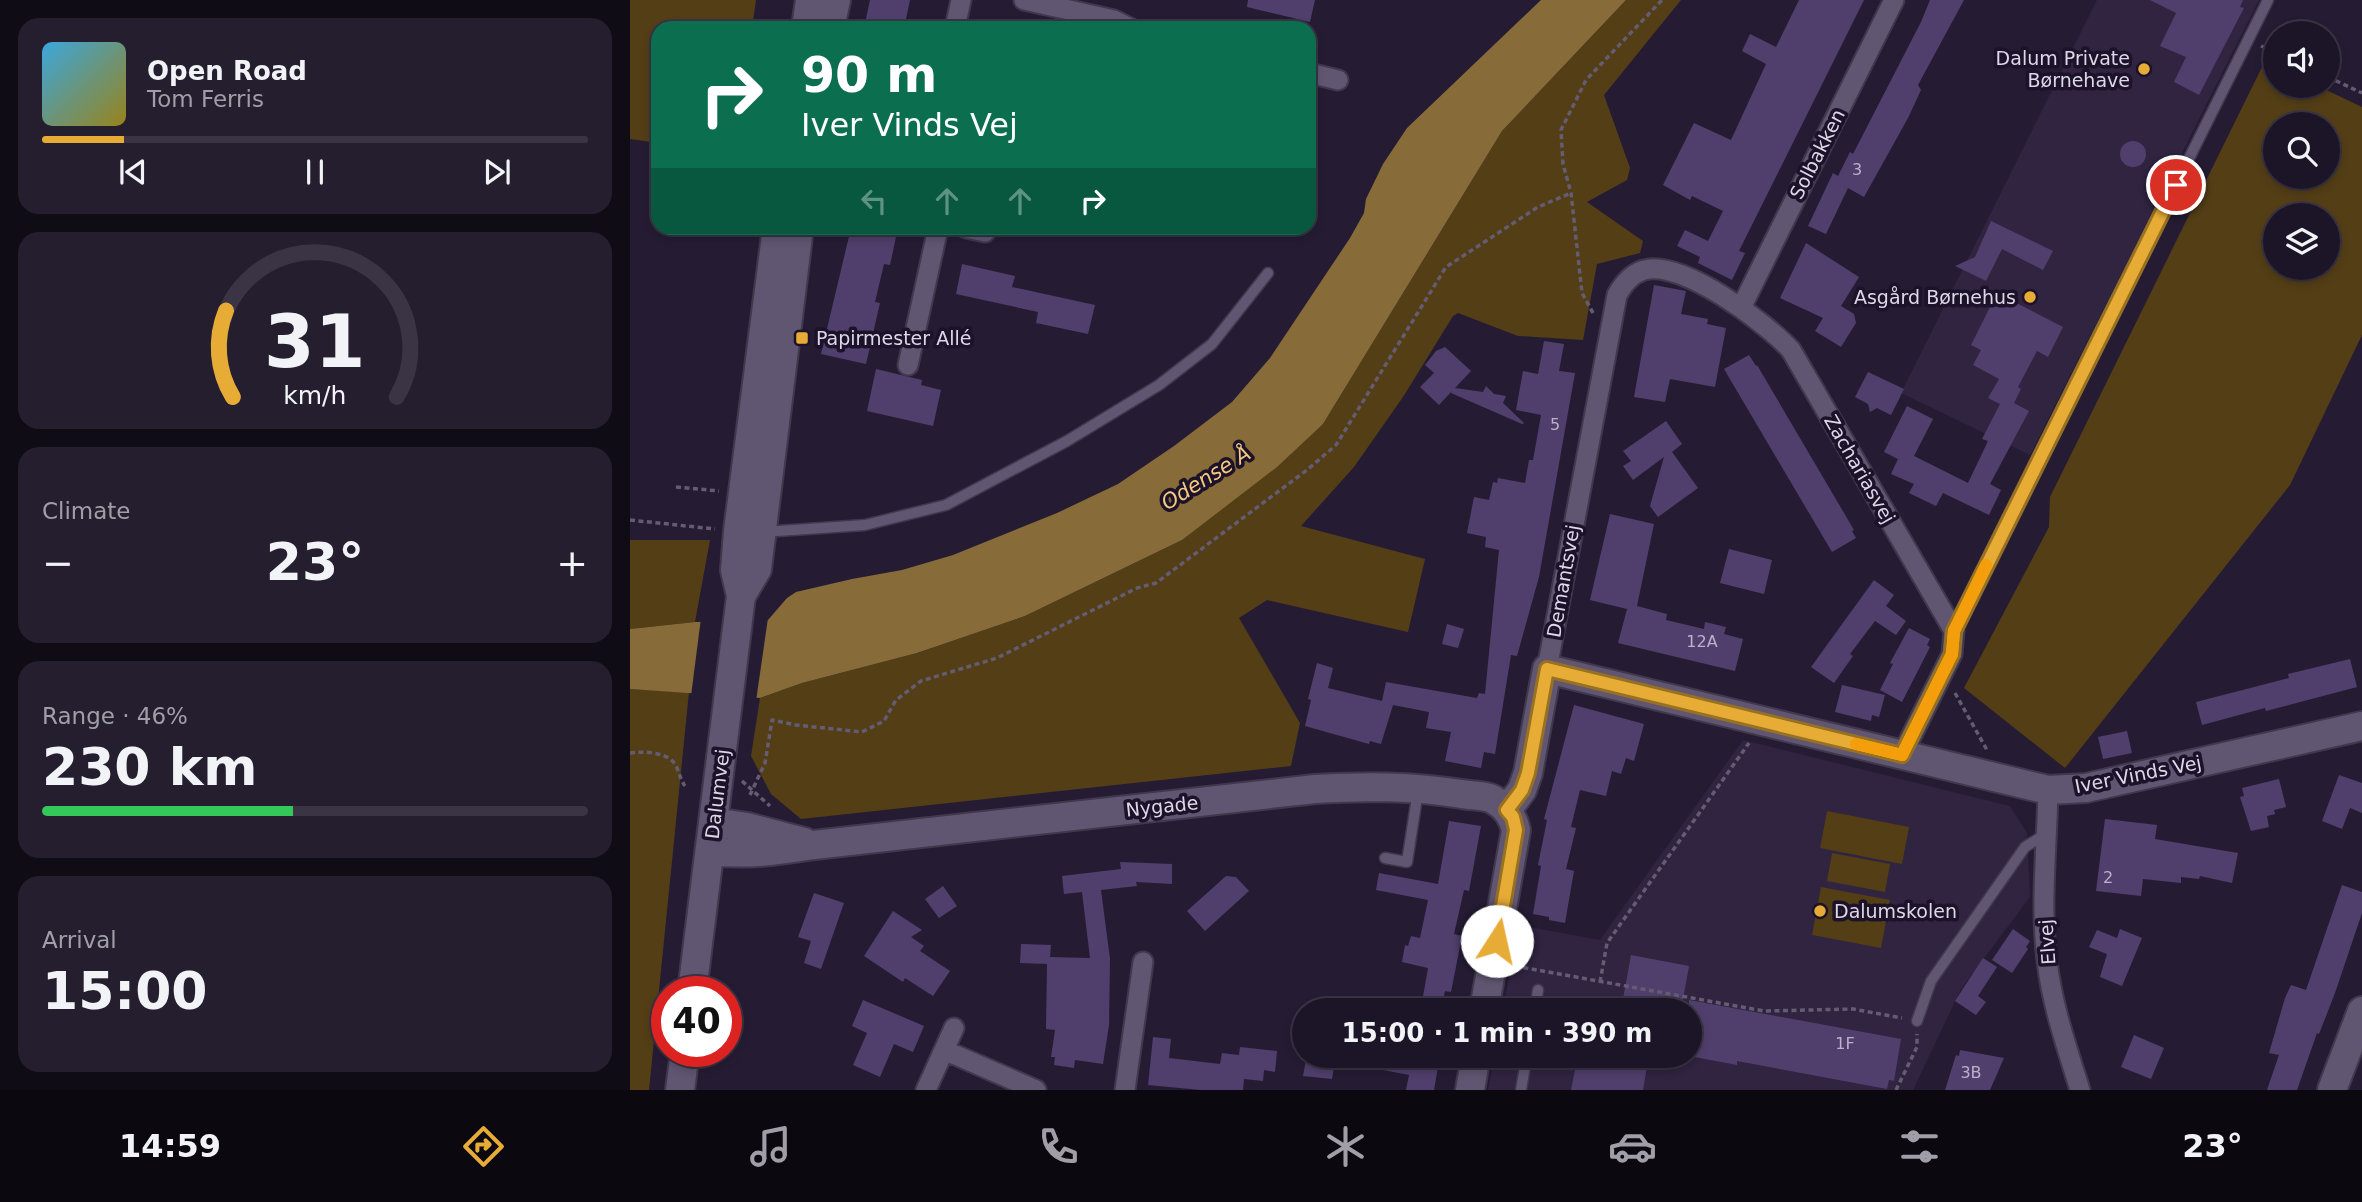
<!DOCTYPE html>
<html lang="en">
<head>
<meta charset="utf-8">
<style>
  :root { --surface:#1c1527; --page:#251e2f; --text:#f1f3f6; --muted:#a09fa7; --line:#3a3444; --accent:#e7ac36 }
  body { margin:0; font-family:"DejaVu Sans",sans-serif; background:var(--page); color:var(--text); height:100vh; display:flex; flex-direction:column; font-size:26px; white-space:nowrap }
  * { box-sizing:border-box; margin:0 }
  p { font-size:23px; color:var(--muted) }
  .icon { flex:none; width:38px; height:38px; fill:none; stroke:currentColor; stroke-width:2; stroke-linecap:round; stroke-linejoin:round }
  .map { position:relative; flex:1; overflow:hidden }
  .side { display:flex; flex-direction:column; gap:18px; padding:18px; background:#0f0c15; width:630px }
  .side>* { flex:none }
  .top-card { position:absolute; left:21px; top:21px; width:665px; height:214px; border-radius:21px; box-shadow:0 4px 10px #0003,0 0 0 2px var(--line); background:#0b6e4f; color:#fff; overflow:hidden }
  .buttons { position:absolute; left:1633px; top:21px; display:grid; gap:14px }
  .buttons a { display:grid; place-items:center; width:77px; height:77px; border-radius:50%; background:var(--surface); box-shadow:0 4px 10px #0003,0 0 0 2px var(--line); font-size:35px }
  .speed { position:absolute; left:21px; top:976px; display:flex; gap:14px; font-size:35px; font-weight:700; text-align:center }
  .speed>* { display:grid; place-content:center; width:91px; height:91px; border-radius:50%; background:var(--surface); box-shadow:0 4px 10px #0003,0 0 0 2px var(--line); line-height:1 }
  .speed .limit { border:10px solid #d22; background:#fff; color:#111 }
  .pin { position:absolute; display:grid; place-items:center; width:60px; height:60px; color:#fff; margin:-30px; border:4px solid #fff; border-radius:50%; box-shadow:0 2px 7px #0007 }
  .me { position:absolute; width:77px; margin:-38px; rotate:10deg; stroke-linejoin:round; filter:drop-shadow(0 0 5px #0008) }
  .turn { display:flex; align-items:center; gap:24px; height:147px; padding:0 35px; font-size:32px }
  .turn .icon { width:91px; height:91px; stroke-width:2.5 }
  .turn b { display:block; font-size:49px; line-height:60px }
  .lanes { display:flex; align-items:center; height:66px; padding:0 35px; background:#0003; justify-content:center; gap:35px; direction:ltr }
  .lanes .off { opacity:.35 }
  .big { font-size:52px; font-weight:700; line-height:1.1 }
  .side .tile { flex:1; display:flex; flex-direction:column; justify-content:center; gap:10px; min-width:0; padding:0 24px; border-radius:21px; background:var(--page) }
  .side .dial { align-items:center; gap:0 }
  .dial svg { height:182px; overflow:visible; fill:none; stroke:var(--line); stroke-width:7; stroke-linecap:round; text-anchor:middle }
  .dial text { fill:var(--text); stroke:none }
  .song { display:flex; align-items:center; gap:21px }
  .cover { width:84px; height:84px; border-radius:10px; background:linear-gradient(135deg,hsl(200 70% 55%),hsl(50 70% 35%)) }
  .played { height:7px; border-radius:4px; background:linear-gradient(90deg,var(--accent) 15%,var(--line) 15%) }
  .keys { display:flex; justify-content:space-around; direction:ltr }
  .heat { display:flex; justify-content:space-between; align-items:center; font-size:38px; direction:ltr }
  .charge { height:10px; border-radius:5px; background:linear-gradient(90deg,#34c759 46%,var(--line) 0) }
  .trip { position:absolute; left:662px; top:998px; width:410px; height:70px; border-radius:35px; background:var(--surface); box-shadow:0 4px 10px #0003,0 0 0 2px var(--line); font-weight:700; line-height:70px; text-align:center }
  .menu { display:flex; height:112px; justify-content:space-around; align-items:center; background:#0b0810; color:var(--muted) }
  .menu .icon { width:49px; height:49px }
  .menu .current { color:var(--accent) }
  .menu b { font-size:32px; color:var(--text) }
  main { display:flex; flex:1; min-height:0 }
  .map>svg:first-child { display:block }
  .built { fill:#302441 }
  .green { fill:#533e16; fill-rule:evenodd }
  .water { fill:#876b39 }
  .pier { fill:#251c34 }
  .building { fill:#503f6c }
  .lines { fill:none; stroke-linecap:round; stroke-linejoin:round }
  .lane-casing { stroke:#40384c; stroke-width:13 }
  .street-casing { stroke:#40384c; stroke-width:23 }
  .secondary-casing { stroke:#40384c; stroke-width:32 }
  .path { stroke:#645c72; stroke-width:3.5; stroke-dasharray:5 3.5; stroke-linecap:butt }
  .lane { stroke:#605672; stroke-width:10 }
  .street { stroke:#605672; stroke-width:19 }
  .secondary { stroke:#605672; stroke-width:28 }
  .route-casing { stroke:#967023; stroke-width:18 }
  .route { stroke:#e7ac36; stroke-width:12 }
  .slow { stroke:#f59e0b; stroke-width:12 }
  .poi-dot { fill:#e7ac36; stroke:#1c1229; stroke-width:2.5 }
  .labels { text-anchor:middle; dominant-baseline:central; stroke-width:7; stroke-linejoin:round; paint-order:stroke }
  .number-label { font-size:16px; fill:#bab2c9 }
  .poi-label { font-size:19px; fill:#ddd8e8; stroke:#1c1229; text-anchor:end }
  .street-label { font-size:19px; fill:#ddd8e8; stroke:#1c1229 }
  .water-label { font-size:21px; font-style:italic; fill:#f5c97e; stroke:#1c1229 }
</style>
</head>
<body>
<main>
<section class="side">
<div class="tile">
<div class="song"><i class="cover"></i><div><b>Open Road</b><p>Tom Ferris</p></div></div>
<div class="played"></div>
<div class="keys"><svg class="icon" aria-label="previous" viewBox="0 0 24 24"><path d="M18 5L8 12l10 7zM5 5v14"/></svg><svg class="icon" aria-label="pause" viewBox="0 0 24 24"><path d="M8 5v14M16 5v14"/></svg><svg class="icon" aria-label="next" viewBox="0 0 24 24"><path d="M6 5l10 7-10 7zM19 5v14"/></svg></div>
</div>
<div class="tile dial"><svg viewBox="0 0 100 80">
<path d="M14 69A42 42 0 1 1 86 69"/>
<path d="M14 69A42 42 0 0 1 11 31" stroke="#e7ac36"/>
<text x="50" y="56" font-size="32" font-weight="700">31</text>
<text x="50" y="72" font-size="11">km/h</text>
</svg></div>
<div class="tile"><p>Climate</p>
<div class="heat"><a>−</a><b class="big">23°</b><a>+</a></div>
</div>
<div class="tile"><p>Range · 46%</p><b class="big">230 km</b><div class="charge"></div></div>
<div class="tile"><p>Arrival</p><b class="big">15:00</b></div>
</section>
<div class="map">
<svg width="1732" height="1090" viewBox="0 0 1732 1090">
  <rect width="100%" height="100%" fill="#251c34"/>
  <!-- built -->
  <path class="built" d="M1467 0H1629L1400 455 1271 393Z
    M1113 740 1380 806 1397 833 1400 897 1331 989 1283 1090H858L865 1055H1059V1010H873L889 925 970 940Z"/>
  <!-- green -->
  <path class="green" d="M0 0H126L122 28H28V143L0 139Z
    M996 0H1051L974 95 1000 168 997 180 957 202 1013 241 1010 253 967 264 953 340 888 336 828 313 823 316 773 397 724 467 671 526 795 559 778 632 637 600 609 618 670 723 661 766 171 819 141 794 121 756 130 698 172 683 287 653 395 616 552 540 693 424 872 131Z
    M1635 61 1645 66V86H1688L1732 107V335L1660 485 1435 768 1334 688 1419 527 1420 497ZM1645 124H1698V177H1645ZM1645 215H1698V268H1645Z
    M0 540H80L65 622 0 629Z
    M0 689 59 692 19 1090H0Z
    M1197 811 1279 827 1272 864 1190 848Z
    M1202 853 1260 864 1255 892 1197 881Z
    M1191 887 1260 900 1251 948 1182 935Z"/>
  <!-- water -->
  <path class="water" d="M911 0H996L872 131 693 424 647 467 552 540 395 616 287 653 172 683 130 698 0 689V629L65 622 138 620 157 598 166 592 222 579 272 570 323 555 427 513 488 484 544 446 602 402 640 358 720 238 734 213 736 199 753 164 777 128Z"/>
  <!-- pier -->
  <path class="pier" d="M71 618H138L126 701 61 696Z"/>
  <!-- building -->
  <path class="building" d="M240 0H280L274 28H234Z
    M618 0H685L680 22 617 7Z
    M1169 0H1234L1109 251 1115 253 1102 280 1068 263 1070 257 1047 246 1055 230 1078 241 1093 211 1062 196 1060 200 1033 185 1064 123 1101 140 1136 64 1112 51 1120 34 1146 47Z
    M1300 0H1334L1288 85 1291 90 1278 118 1234 197 1218 188 1196 234 1178 226 1203 173 1208 176 1220 152 1223 154 1291 22Z
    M1520 0H1613L1610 7 1614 8 1569 95 1544 82 1556 57 1530 46 1546 13Z
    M1490 154a13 13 0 1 1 26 0a13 13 0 1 1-26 0Z
    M1361 221 1423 251 1413 270 1372 249 1356 281 1325 266 1345 257Z
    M221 228H268L260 265 254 264 245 302 250 303 236 364 191 354Z
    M1176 243 1229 277 1211 306 1224 314 1226 323 1211 347 1185 331 1193 318 1150 298Z
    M332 264 385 276 382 287 465 305 458 334 406 323 408 312 326 294Z
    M1024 285 1056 291 1051 314 1078 319 1077 324 1096 328 1085 387 1040 379 1035 402 1004 397Z
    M1367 293 1433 327 1418 357 1407 351 1388 387 1391 389 1384 403 1399 411 1360 484 1371 490 1359 515 1313 493 1306 506 1279 493 1284 484 1261 474 1268 459 1254 452 1277 406 1303 419 1284 456 1338 483 1358 441 1352 439 1370 404 1358 398 1369 379 1343 365 1351 350 1341 345Z
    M914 341 934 344 929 371 945 373 909 577 887 656 881 655 865 754 854 752 851 768 815 761 821 732 796 728 799 712 763 705 751 744 740 741 739 744 675 726 681 700 678 699 687 663 703 668 698 688 752 701 756 682 847 698 849 693 855 694 869 550 855 547 856 537 837 533 844 497 859 500 863 482 867 483 868 478 895 483 899 460H903L911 415 886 410 893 371 908 374Z
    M815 347 841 371 825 388 853 392 856 386 864 394 876 396 873 403 894 423 892 424 821 393 822 391 809 405 790 387 804 373 795 365 806 351Z
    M1119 355 1126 366 1127 365 1224 530 1222 531 1226 538 1202 552 1094 369Z
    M246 369 292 380 291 385 311 390 303 426 237 411Z
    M1238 372 1274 389 1261 415 1247 408 1240 412 1238 404 1225 397Z
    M1036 421 1052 444 1042 452 1068 488 1028 517 1020 506 1034 457 1003 480 993 466 1001 461 993 451Z
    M980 514 1024 524 1007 606 1037 614 1036 620 1074 629 1075 622 1096 627 1094 634 1113 639 1105 671 988 643 997 609 960 600Z
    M1099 549 1142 560 1134 594 1090 583Z
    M1244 580 1264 595 1256 606 1276 621 1266 635 1245 621 1220 654 1223 656 1204 683 1181 667Z
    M817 624 834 629 828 648 812 644Z
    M1279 628 1300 639 1297 645 1300 647 1272 702 1250 690 1263 664 1260 663Z
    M1720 659 1727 687 1636 711 1635 708 1572 725 1566 702 1659 678 1658 674Z
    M1212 685 1255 695 1249 717 1242 715 1241 721 1205 712Z
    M944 705 1014 724 1004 761 996 758 991 774 982 771 976 796 950 790 941 827 946 828 936 869 944 871 935 923 919 920V917L903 914 911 866 908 865 917 820 914 819Z
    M1497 731 1502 753 1473 759 1468 737Z
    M1709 775 1732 783V813L1720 808 1712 829 1692 821Z
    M1649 779 1656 807 1644 810 1645 814 1637 816 1639 827 1621 831 1610 797 1614 796 1612 788Z
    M1475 819 1527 825 1525 839 1608 853 1602 883 1570 876 1569 879 1551 877V883L1513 879 1511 896 1466 891Z
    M819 821 851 826 839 891 834 890 824 934 832 936 821 992 815 991 811 1010H793L791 1008 798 968 772 962 775 945 778 946 781 936 790 938 798 900 746 890 749 873 808 884Z
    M490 862 542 864V884L506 882 507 886 471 890 480 959 479 1025 473 1064 445 1060 444 1068 424 1065 425 1057H421L425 1030 416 1029 417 964 390 963 391 944 421 945 420 957 460 958 452 892 434 894 432 876 491 869Z
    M596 876 606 877 619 891 575 931 557 911Z
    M1712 885 1732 892V913L1705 993 1689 1034 1687 1033 1667 1090H1637L1649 1055 1639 1053 1655 998 1661 985 1676 990Z
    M313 886 327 906 309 918 295 899Z
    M184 893 214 903 191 969 174 963 181 941 168 937Z
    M263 911 292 930 281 937 294 946 290 951 320 971 303 996 275 978 273 982 234 956Z
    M1383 929 1400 941 1396 947 1398 949 1382 973 1362 960Z
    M1490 929 1512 938 1492 986 1470 977 1477 954 1459 947 1467 930 1487 938Z
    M1001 955 1059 966 1051 1010H991Z
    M1353 958 1367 967 1348 996 1356 1002 1346 1015 1325 1001Z
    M233 1000 294 1026 283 1052 264 1044 250 1077 223 1065 237 1033 222 1026Z
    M1059 1000 1271 1039 1264 1081 1259 1080 1257 1089 1107 1061V1065L1059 1056Z
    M1504 1035 1534 1048 1521 1079 1491 1067Z
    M523 1037 541 1039 539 1058 590 1064 592 1053 609 1055 610 1047 647 1051 645 1072 634 1070 633 1081 614 1079 613 1090H571L518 1085Z
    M1330 1050 1374 1058 1360 1090H1315L1326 1055 1329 1056Z
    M677 1055H706L702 1079 673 1076Z
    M723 1055H810L804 1090H776L779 1075 722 1064Z
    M948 1055H1019L1013 1090H941Z"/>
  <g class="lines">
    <defs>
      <path id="lane" d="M133 532 235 525 316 505 437 441 529 385 582 344 638 273
        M1324 630 1638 0
        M755 858 777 862 788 791
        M905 1010 908 990
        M1287 1021 1301 981 1395 847 1416 834
        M891 1090 897 1055"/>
      <path id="street" d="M394 0 484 20 500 28
        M325 28 331 0
        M679 73 708 80
        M336 228 355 232
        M1111 308 1264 0
        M278 365 308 228
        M917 669 987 295C993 284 1001 274 1014 270 1052 259 1136 323 1161 350L1324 631 1322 654 1272 755
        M1418 790C1417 846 1410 905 1417 961 1422 1005 1437 1048 1450 1090
        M314 1050 406 1090
        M296 1090 324 1028
        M495 1090 513 962"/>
      <path id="secondary" d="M176 28 180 0
        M200 28 206 0
        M111 596 127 569 169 228
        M877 810 892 790 898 773 917 669 1418 790 1456 788 1732 726
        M84 822 117 827 174 842
        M80 851C119 855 146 851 184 845L685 789C736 786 781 786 832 794 842 796 856 795 864 800 877 807 883 817 886 830L854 1010
        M62 992 111 596 105 570 108 531 147 228
        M50 1090 55 1052
        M840 1090 846 1055
        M1702 1090 1732 1011"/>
    </defs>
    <!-- lane casing -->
    <use href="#lane" class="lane-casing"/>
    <!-- street casing -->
    <use href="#street" class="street-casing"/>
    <!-- secondary casing -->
    <use href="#secondary" class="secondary-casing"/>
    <!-- path -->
    <path class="path" d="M1631 46 1645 52
      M1698 77 1732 93
      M963 313 952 293 941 193 933 164 931 130 956 80 1032 0
      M46 487 89 491
      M0 520 85 529
      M1325 693 1357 750
      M0 753C13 751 37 752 45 764 49 771 50 779 55 786
      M112 781 140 806
      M120 795 135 763 142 720 166 725 232 732 254 721 266 700 291 681 367 658 507 588 526 583 677 470 706 445 816 267 908 207 941 193
      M885 966 1134 1011 1223 1009 1272 1018
      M970 982 977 943 1119 743
      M1266 1090 1287 1047V1034"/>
    <!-- lane -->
    <use href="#lane" class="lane"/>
    <!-- street -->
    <use href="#street" class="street"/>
    <!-- secondary -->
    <use href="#secondary" class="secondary"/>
  </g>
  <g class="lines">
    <defs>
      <path id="route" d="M867 941 886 830 883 817 877 810 892 790 898 773 917 669 1272 755 1322 654 1324 631 1546 185"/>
    </defs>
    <!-- route casing -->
    <use href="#route" class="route-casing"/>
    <!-- route -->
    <use href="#route" class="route"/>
    <!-- slow -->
    <path class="slow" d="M1226 744 1272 755 1322 654 1324 631 1356 565"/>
  </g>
  <!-- markers -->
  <g class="poi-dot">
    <circle cx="1514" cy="69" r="7"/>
    <circle cx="1400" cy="297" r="7"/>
    <rect x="165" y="331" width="14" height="14" rx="3.5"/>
    <circle cx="1190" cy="911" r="7"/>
  </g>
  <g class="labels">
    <!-- number labels -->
    <g class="number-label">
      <text x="1227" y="169">3</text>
      <text x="925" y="424">5</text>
      <text x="1072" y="641">12A</text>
      <text x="1478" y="877">2</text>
      <text x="1215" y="1043">1F</text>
      <text x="1341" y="1072">3B</text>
    </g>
    <!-- poi labels -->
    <g class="poi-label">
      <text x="1500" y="58">Dalum Private<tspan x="1500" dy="22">Børnehave</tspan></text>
      <text x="1386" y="297">Asgård Børnehus</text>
      <text x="186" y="338" text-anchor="start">Papirmester Allé</text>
      <text x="1204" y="911" text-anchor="start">Dalumskolen</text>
    </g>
    <!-- street labels -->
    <g class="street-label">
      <text transform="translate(1187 154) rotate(-63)">Solbakken</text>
      <text transform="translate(1230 469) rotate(60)">Zachariasvej</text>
      <text transform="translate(933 581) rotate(-80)">Demantsvej</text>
      <text transform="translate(1508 774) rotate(-11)">Iver Vinds Vej</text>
      <text transform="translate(87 794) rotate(-83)">Dalumvej</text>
      <text transform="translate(532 806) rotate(-6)">Nygade</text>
      <text transform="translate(1417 942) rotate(-94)">Elvej</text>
    </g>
    <!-- water labels -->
    <g class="water-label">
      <text transform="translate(576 478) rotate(-32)">Odense Å</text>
    </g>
  </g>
</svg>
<div class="buttons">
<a><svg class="icon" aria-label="sound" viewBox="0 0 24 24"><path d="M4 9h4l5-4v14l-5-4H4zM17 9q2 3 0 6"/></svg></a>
<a><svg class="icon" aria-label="search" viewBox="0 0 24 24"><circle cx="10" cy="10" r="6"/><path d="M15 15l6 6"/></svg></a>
<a><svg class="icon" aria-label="layers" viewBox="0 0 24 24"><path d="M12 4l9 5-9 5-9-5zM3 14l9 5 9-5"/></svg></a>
</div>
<div class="speed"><div class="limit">40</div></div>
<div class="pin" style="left:1546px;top:185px;background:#d93025"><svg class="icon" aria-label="arrive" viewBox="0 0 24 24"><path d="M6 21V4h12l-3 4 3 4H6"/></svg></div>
<svg class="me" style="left:867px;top:941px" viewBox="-20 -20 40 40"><circle r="19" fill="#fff"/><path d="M0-13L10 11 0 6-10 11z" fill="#e7ac36"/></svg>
<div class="trip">15:00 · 1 min · 390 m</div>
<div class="top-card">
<div class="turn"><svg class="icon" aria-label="right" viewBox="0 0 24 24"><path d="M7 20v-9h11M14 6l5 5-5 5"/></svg><div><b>90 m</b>Iver Vinds Vej</div></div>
<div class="lanes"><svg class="icon off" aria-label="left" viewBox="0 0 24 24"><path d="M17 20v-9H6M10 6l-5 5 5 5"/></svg><svg class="icon off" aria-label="ahead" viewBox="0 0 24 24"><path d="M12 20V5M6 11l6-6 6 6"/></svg><svg class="icon off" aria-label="ahead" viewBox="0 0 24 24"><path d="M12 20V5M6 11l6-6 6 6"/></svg><svg class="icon" aria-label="right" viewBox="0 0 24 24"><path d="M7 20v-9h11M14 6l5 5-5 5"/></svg></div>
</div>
</div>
</main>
<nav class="menu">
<b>14:59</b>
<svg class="icon current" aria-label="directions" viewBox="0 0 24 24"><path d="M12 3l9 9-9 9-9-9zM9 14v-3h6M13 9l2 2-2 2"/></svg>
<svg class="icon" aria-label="music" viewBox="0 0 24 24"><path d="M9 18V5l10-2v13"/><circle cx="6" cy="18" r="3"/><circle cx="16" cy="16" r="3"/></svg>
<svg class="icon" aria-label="phone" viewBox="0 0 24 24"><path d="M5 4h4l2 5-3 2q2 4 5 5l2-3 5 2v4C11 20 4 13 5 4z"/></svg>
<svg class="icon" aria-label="climate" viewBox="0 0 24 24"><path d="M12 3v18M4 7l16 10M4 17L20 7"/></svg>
<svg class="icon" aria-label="car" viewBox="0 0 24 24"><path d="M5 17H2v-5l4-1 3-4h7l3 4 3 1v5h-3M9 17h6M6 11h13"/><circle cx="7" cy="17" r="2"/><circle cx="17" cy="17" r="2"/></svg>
<svg class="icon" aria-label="filters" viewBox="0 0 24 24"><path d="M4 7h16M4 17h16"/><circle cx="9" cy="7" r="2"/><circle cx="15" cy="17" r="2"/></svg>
<b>23°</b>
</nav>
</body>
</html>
